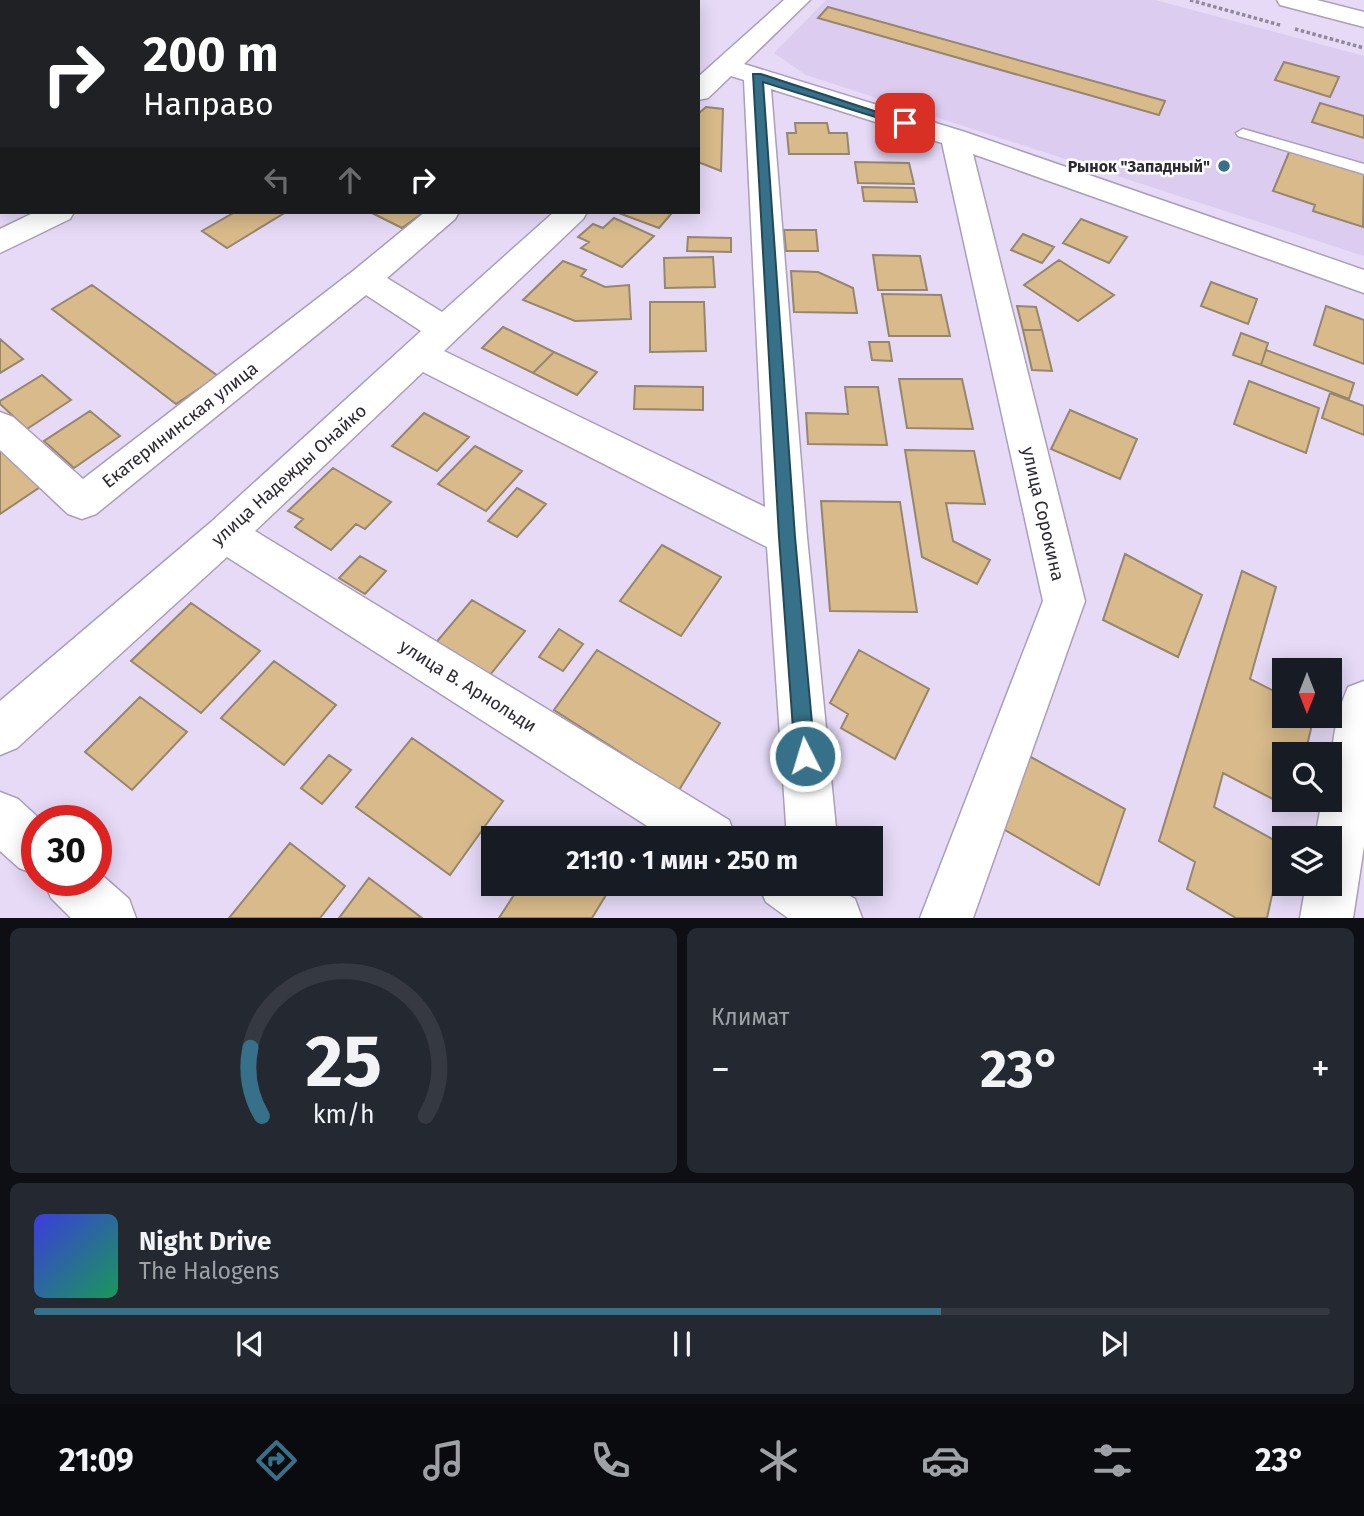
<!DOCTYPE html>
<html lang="ru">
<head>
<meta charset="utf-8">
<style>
  :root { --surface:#171b24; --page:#242831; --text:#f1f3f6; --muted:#9ea1a6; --line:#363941; --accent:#367189 }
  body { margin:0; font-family:"Fira Sans",sans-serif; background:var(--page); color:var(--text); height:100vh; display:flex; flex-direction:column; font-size:26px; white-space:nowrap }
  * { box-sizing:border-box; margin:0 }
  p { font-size:23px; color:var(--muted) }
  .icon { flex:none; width:38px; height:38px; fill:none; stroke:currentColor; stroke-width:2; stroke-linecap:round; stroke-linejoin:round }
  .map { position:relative; height:918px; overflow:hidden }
  .sheet { display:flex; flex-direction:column; gap:10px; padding:10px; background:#0d0f14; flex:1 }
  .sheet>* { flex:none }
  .hud { position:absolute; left:0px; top:0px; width:700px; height:214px; box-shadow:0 4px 18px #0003; background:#202124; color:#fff; overflow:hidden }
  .needle { width:46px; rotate:180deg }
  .fabs { position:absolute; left:1272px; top:658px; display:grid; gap:14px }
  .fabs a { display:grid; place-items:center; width:70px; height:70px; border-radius:0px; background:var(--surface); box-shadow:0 4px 18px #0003; font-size:35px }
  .speed { position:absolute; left:21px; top:805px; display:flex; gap:14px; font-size:35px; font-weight:700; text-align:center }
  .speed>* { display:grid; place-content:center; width:91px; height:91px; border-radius:50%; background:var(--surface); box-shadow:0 4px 18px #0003; line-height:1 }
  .speed .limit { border:10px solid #d22; background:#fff; color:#111 }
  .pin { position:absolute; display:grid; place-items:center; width:60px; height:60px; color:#fff; margin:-30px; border-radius:14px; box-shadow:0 4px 10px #0006 }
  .me { position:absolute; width:77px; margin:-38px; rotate:355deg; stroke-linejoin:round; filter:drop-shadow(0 0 5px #0008) }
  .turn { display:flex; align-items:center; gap:24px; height:147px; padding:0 28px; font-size:32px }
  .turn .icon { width:91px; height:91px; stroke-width:2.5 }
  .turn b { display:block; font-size:49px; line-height:60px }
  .lanes { display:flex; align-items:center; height:66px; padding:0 28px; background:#0003; justify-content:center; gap:35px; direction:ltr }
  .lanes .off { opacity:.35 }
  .big { font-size:52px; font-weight:700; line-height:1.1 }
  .sheet .tile { flex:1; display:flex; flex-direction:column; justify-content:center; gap:10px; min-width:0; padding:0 24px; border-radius:10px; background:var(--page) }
  .sheet .dial { align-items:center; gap:0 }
  .dial svg { height:182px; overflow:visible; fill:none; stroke:var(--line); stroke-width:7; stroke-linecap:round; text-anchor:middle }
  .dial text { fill:var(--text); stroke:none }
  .song { display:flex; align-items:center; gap:21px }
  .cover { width:84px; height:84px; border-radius:10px; background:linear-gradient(135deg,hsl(240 70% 55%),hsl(150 70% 35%)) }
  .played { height:7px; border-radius:4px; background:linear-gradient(90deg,var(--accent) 70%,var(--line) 70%) }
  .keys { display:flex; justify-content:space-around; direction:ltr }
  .heat { display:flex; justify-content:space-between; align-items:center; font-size:38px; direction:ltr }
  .sheet .tiles { flex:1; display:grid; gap:10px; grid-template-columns:1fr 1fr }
  .tile:last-child { grid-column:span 2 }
  .trip { position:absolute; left:481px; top:826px; width:402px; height:70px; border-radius:0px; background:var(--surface); box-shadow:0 4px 18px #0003; font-weight:700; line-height:70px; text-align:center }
  .tab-bar { display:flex; height:112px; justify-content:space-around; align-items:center; background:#090b0e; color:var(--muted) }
  .tab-bar .icon { width:49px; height:49px }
  .tab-bar .selected { color:var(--accent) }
  .tab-bar b { font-size:32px; color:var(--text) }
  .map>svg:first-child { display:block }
  .built { fill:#dbccf0 }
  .green { fill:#a5d9bf }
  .building { fill:#d9bb8b; stroke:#96866d; stroke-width:2 }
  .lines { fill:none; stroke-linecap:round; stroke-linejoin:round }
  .lane-casing { stroke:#aa9eba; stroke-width:3 }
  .street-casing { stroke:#aa9eba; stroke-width:3 }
  .highway-casing { stroke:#aa9eba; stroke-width:3 }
  .path { stroke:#91889d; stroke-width:3.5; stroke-dasharray:3.5 2.5; stroke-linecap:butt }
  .lane { fill:#fff; fill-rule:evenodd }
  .street { fill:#fff; fill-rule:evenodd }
  .highway { fill:#fff; fill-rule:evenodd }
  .route { fill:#367189; stroke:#234959; stroke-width:2 }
  .poi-dot { fill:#367189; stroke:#fff; stroke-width:2.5 }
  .labels { text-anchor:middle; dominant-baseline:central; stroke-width:5; stroke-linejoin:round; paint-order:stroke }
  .far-poi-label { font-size:16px; font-weight:bold; fill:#2d2833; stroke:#fff; text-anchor:end }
  .street-label { font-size:18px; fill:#2d2833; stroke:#fff }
</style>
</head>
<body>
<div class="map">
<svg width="1364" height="918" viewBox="0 0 1364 918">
  <rect width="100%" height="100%" fill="#e6daf7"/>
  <!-- built -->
  <path class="built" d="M826 0H1155L1364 56V256L806 75 774 53Z"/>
  <!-- green -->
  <path class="green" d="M0 0H193L2 2 0 78Z"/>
  <!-- building -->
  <path class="building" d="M828 7 1165 101 1159 115 818 18Z
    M1284 62 1339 77 1330 97 1275 80Z
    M1320 103 1364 116V138L1312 122Z
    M706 107 723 109 721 171 698 162V114Z
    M795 123H827L829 133H847L849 154H789L787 133H796Z
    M1290 150 1364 172 1363 227 1313 211 1315 205 1273 191Z
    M855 162 909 163 914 184 858 183Z
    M862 187 914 188 917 202 864 201Z
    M235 212H286L227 248 202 231Z
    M370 212H424L402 228Z
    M616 212H663L671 214 659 228Z
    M614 218 654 236 622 267 581 248 589 242 578 237 593 224 603 228Z
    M1081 219 1127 237 1109 263 1063 243Z
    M784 230H816L818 251H786Z
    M1023 234 1054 247 1042 263 1011 250Z
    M688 237 731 238V252L687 251Z
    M873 255 920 256 927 290H878Z
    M713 257 715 287 665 288 664 258Z
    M1059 260 1114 295 1078 321 1024 285Z
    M563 261 586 270 581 276 605 287 629 285 631 319 575 321 523 300Z
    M791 271 818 272 853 288 857 313 794 312Z
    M1211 282 1257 299 1248 324 1201 306Z
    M92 285 218 376 176 404 52 309Z
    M882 294 941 295 950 336H889Z
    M650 302H704L706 351 650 352Z
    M1017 306 1036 307 1042 330H1023Z
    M1326 306 1364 320V364L1314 345Z
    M503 327 554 352 533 373 482 348Z
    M1023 330H1042L1052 371 1032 370Z
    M1241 333 1268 343 1261 365 1233 355Z
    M0 339 23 359 0 373Z
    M869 342H889L892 361 872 360Z
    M1266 350 1354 383 1349 399 1261 365Z
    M554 352 597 372 577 395 533 373Z
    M42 375 71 400 27 429 0 404V401Z
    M899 379H962L973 429 907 428Z
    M1249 381 1319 408 1306 453 1234 424Z
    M635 386 703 387V410L634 409Z
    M845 387H878L887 445 808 444 806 413 848 414Z
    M1330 393 1364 406V435L1322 418Z
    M1070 410 1137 439 1120 479 1051 449Z
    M90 411 120 436 74 468 44 441Z
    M424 413 469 437 437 471 392 446Z
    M0 445 43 485 0 514Z
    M475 446 522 471 486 511 438 484Z
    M905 450 974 451 985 504 946 503 953 541 990 560 977 584 922 557Z
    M333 468 391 502 365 529 356 524 331 550 295 527 303 519 288 511Z
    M517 488 546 504 517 537 488 521Z
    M821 501 900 502 917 612 830 611Z
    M662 545 721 577 681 636 620 601Z
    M1125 554 1202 595 1178 657 1103 620Z
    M360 556 386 571 365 594 339 578Z
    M1242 571 1276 587 1250 679 1284 696V716H1314L1305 754H1284V800H1294L1292 809 1223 773 1214 807 1283 845 1267 918H1236L1187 889 1195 862 1159 841Z
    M472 600 525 631 486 680 433 646Z
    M191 603 260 651 201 713 131 661Z
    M559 629 583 644 563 671 539 657Z
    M597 650 720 723 679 790 554 710Z
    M859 650 929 689 895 759 841 728 848 714 830 703Z
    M274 661 336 705 284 765 221 718Z
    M140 697 187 732 132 790 85 752Z
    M412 738 503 801 450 875 356 807Z
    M329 755 351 770 322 804 301 788Z
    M1029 756 1125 809 1099 885 1000 827Z
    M290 843 345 886 320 918H229Z
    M369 878 422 918H339Z
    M521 884H590L606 895 592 918H499Z"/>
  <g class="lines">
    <defs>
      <path id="lane" d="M400 0H414L415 2H401Z
        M1243 129 1364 164V174L1238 136 1236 133Z"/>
      <path id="street" d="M205 0H232L204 2Z
        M784 0H810L744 64 965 132 1364 270V293L973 154 1085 601 973 918H920L1043 601 942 143 771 89 807 537 837 838H787L767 547 423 372 255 531 729 820 736 838H666L227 557 17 748 0 755V701L211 522 421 331 366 295 96 514 82 519 68 514 0 450V412L13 417 83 479 353 271 425 212H459L455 219 387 278 442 312 554 212H587L583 219 444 351 765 507 744 80 731 76 708 98 698 100V77Z
        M0 97H2L0 114Z
        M35 212H74L70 219 0 253V229Z
        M1364 681V846L1353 918H1300L1306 884H1330V838H1315L1322 800H1330C1330 762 1332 723 1348 687Z
        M0 792 18 799 42 821H37V875L19 868 0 851Z
        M96 870 129 899 136 918H71L51 898 43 880H96Z
        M758 884H830L855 899 862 918H788L766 902Z"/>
      <path id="highway" d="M1277 0H1317L1364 12V27L1280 5Z"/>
    </defs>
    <!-- lane casing -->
    <use href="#lane" class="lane-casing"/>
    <!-- street casing -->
    <use href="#street" class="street-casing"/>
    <!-- highway casing -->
    <use href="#highway" class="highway-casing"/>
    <!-- path -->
    <path class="path" d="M1190 0 1280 25
      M1295 29 1364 48"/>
    <!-- lane -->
    <use href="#lane" class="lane"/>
    <!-- street -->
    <use href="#street" class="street"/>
    <!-- highway -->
    <use href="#highway" class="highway"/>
  </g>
  <!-- route -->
  <path class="route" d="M753 74H761L911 123 901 125 763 82 795 537 815 756 812 763 805 766 798 763 795 756 779 537Z"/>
  <!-- markers -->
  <circle class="poi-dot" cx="1224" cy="166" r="7"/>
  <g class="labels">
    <!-- far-poi labels -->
    <g class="far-poi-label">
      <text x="1210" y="166">Рынок "Западный"</text>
    </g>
    <!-- street labels -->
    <g class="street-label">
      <text transform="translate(180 425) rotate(-38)">Екатерининская улица</text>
      <text transform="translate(289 475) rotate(-42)">улица Надежды Онайко</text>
      <text transform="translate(1043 514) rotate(77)">улица Сорокина</text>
      <text transform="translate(468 686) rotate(32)">улица В. Арнольди</text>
    </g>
  </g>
</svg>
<div class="fabs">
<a><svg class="needle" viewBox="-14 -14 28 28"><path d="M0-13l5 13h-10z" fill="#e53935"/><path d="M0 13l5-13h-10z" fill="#9ea1a6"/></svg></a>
<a><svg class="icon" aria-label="search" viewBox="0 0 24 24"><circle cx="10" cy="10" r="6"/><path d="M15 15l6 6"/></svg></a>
<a><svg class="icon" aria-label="layers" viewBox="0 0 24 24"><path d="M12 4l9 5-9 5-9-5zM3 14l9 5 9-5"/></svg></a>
</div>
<div class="speed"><div class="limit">30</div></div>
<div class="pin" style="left:905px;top:123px;background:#d93025"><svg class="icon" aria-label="arrive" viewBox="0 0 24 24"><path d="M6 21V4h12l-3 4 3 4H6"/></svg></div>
<svg class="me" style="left:805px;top:756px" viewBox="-20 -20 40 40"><circle r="17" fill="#367189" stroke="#fff" stroke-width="3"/><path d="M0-11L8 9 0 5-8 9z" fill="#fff"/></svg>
<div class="trip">21:10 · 1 мин · 250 m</div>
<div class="hud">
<div class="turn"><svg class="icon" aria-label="right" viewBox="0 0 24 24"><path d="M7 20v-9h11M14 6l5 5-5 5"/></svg><div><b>200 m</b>Направо</div></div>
<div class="lanes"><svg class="icon off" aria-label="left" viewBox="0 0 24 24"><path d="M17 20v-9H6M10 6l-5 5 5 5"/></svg><svg class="icon off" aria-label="ahead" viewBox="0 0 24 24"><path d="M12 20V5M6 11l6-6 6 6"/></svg><svg class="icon" aria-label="right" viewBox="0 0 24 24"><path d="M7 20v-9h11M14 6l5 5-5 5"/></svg></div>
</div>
</div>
<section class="sheet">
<div class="tiles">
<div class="tile dial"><svg viewBox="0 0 100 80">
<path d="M14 69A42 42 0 1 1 86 69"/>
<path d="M14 69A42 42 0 0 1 9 39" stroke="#367189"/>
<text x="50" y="56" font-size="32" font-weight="700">25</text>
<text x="50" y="72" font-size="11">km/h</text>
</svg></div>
<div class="tile"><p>Климат</p>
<div class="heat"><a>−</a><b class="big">23°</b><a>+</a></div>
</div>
<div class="tile">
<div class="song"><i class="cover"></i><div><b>Night Drive</b><p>The Halogens</p></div></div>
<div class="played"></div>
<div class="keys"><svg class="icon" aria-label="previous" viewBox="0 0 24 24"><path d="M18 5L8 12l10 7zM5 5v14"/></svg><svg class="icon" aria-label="pause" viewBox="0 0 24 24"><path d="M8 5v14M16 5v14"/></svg><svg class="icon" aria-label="next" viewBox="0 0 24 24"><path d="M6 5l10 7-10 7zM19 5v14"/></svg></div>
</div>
</div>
</section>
<nav class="tab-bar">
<b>21:09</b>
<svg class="icon selected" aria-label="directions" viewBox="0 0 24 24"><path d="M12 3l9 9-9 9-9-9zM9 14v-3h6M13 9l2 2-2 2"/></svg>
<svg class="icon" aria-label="music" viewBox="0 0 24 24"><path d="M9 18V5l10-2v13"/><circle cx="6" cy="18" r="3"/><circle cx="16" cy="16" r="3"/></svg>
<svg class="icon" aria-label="phone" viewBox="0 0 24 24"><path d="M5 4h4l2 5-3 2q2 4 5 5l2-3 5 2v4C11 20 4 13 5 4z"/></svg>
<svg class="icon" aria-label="climate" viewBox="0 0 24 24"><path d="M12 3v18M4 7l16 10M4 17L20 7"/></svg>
<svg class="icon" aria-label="car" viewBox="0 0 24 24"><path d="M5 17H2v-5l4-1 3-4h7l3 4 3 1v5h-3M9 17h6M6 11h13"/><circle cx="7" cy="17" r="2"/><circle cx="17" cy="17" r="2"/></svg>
<svg class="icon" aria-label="filters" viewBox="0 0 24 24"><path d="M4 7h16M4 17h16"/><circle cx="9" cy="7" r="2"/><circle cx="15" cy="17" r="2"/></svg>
<b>23°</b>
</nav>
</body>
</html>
